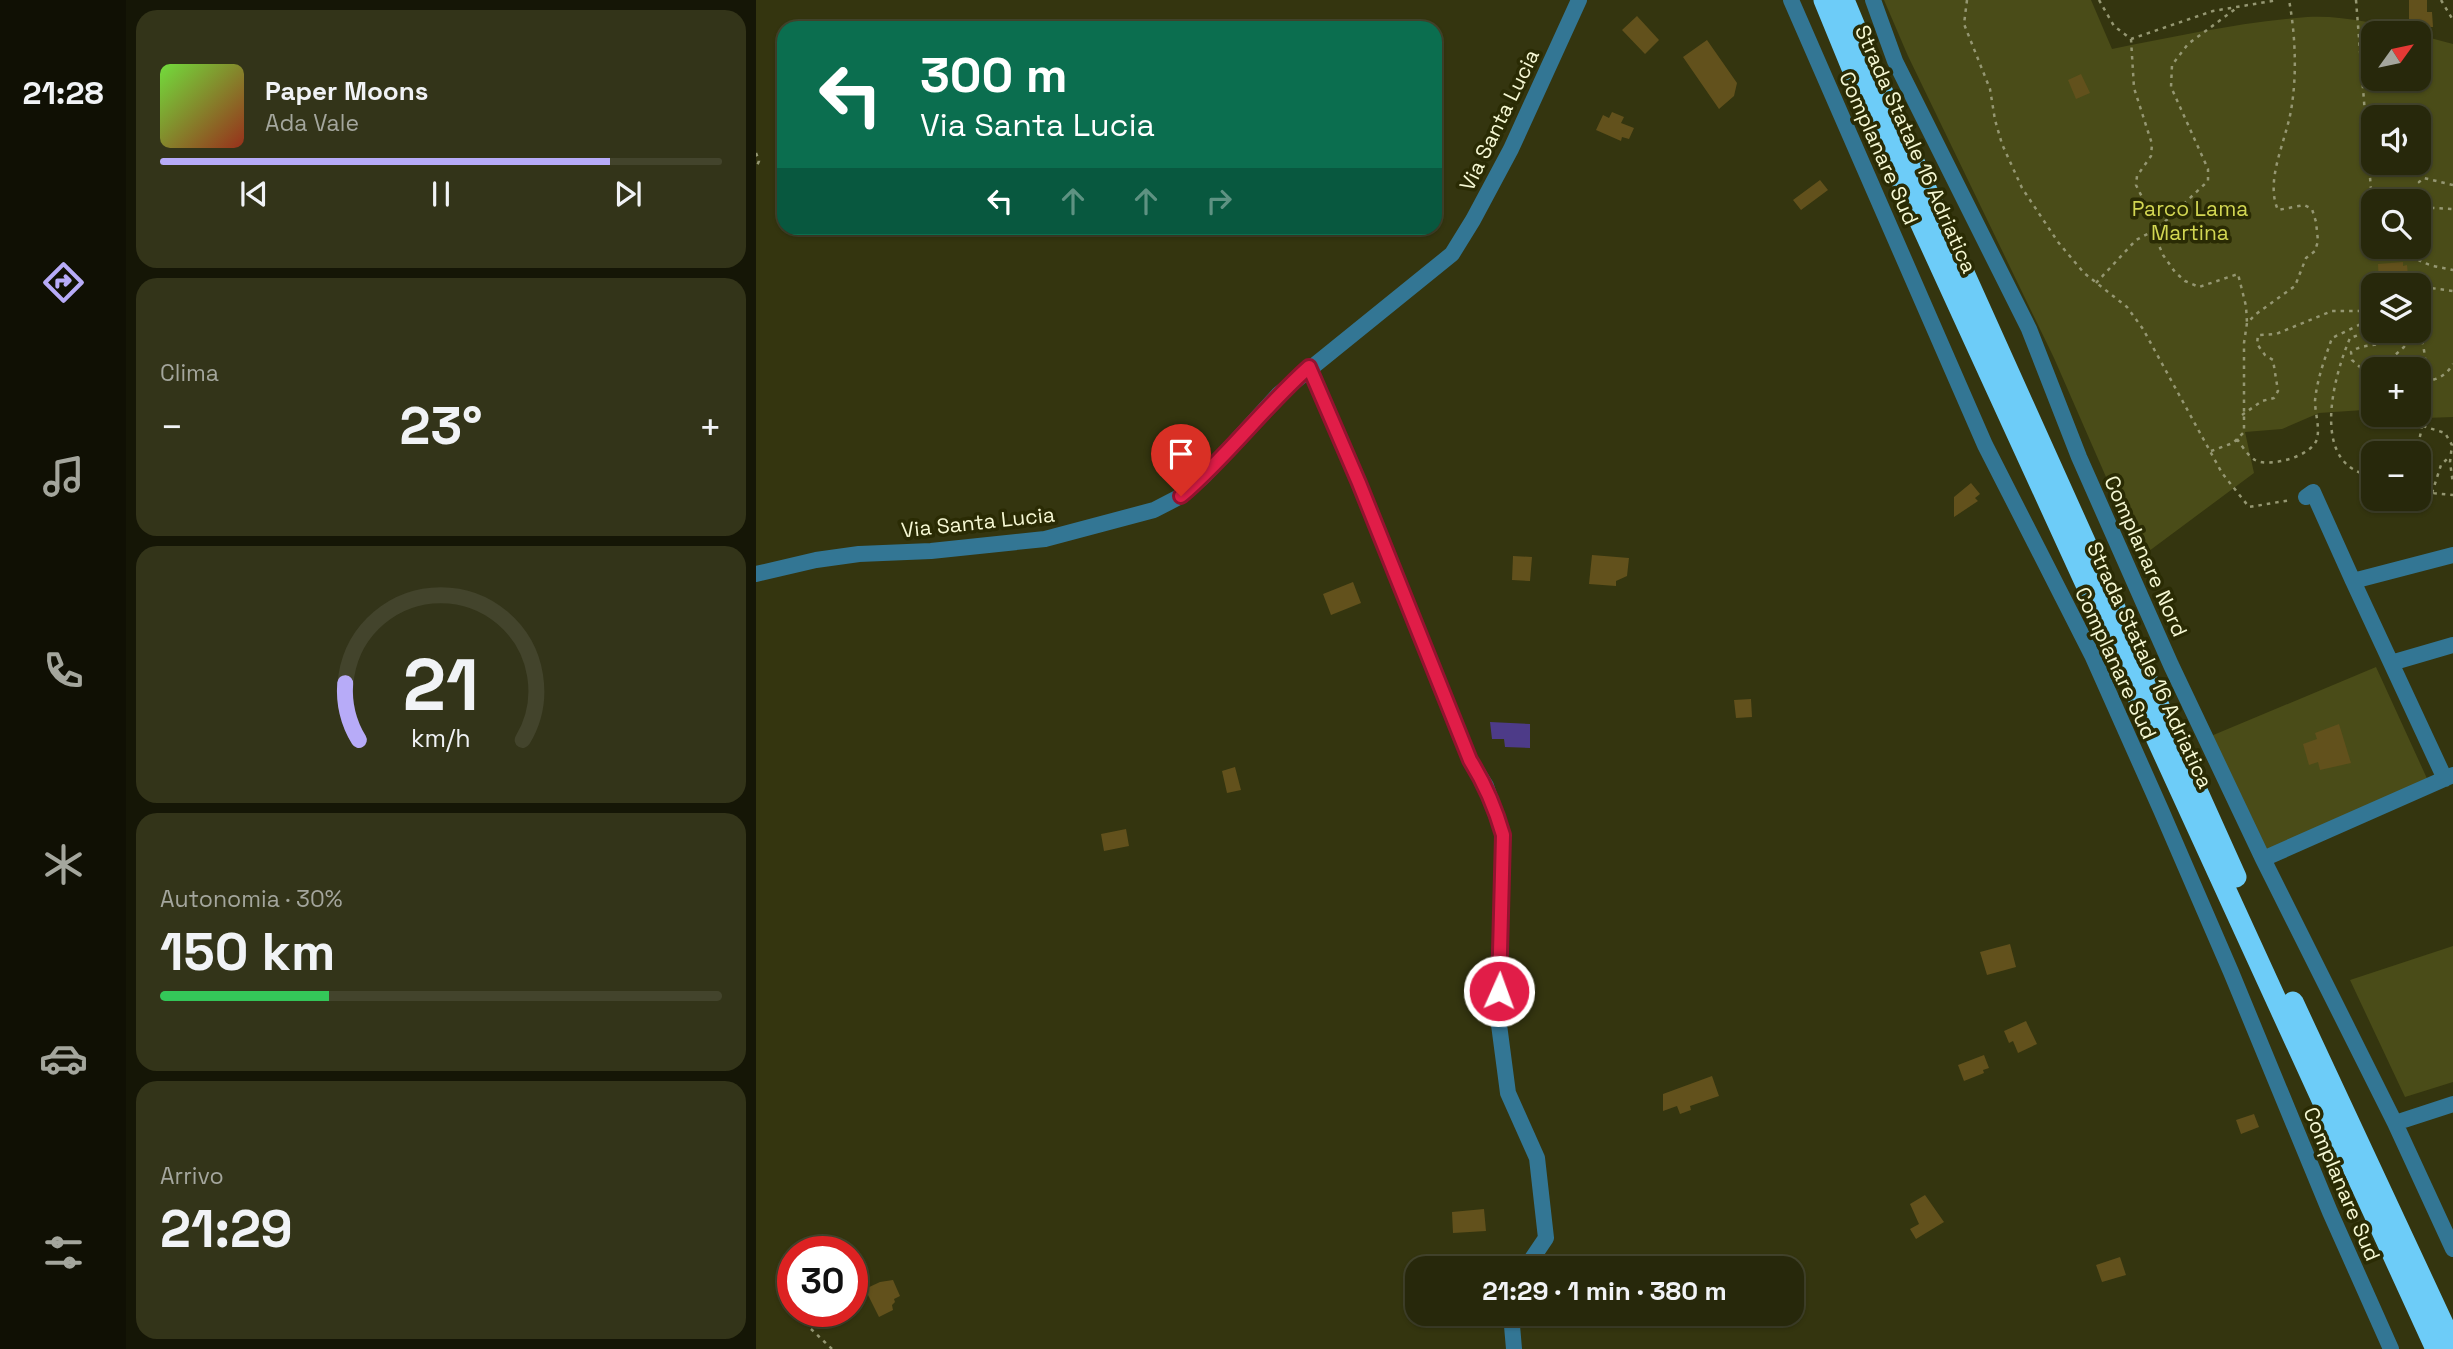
<!DOCTYPE html>
<html lang="it">
<head>
<meta charset="utf-8">
<style>
  :root { --surface:#27280b; --page:#333419; --text:#f1f3f6; --muted:#a4a69d; --line:#43442c; --accent:#b7abf8 }
  body { margin:0; font-family:"Space Grotesk",sans-serif; background:var(--page); color:var(--text); height:100vh; display:flex; flex-direction:column; font-size:26px; white-space:nowrap }
  * { box-sizing:border-box; margin:0 }
  p { font-size:23px; color:var(--muted) }
  .icon { flex:none; width:38px; height:38px; fill:none; stroke:currentColor; stroke-width:2; stroke-linecap:round; stroke-linejoin:round }
  .map { position:relative; flex:1; overflow:hidden }
  .drawer { display:flex; flex-direction:column; gap:10px; padding:10px; background:#151606; width:630px }
  .drawer>* { flex:none }
  .hud { position:absolute; left:21px; top:21px; width:665px; height:214px; border-radius:21px; box-shadow:0 2px 5px #0004,0 0 0 2px var(--line); background:#0b6e4f; color:#fff; overflow:hidden }
  .needle { width:46px; rotate:57deg }
  .buttons { position:absolute; left:1605px; top:21px; display:grid; gap:14px }
  .buttons a { display:grid; place-items:center; width:70px; height:70px; border-radius:14px; background:var(--surface); box-shadow:0 2px 5px #0004,0 0 0 2px var(--line); font-size:35px }
  .speed { position:absolute; left:21px; top:1236px; display:flex; gap:14px; font-size:35px; font-weight:700; text-align:center }
  .speed>* { display:grid; place-content:center; width:91px; height:91px; border-radius:50%; background:var(--surface); box-shadow:0 2px 5px #0004,0 0 0 2px var(--line); line-height:1 }
  .speed .limit { border:10px solid #d22; background:#fff; color:#111 }
  .pin { position:absolute; display:grid; place-items:center; width:60px; height:60px; color:#fff; margin:-72px -30px; border-radius:50% 50% 50% 0; rotate:-45deg; box-shadow:0 0 7px #0007 }
  .pin .icon { rotate:45deg }
  .me { position:absolute; width:77px; margin:-38px; rotate:2deg; stroke-linejoin:round; filter:drop-shadow(0 0 5px #0008) }
  .turn { display:flex; align-items:center; gap:24px; height:147px; padding:0 28px; font-size:32px }
  .turn .icon { width:91px; height:91px; stroke-width:2.5 }
  .turn b { display:block; font-size:49px; line-height:60px }
  .lanes { display:flex; align-items:center; height:66px; padding:0 28px; background:#0003; justify-content:center; gap:35px; direction:ltr }
  .lanes .off { opacity:.35 }
  .big { font-size:52px; font-weight:800; line-height:1.1 }
  .drawer .widget { flex:1; display:flex; flex-direction:column; justify-content:center; gap:10px; min-width:0; padding:0 24px; border-radius:21px; background:var(--page) }
  .drawer .dial { align-items:center; gap:0 }
  .dial svg { height:182px; overflow:visible; fill:none; stroke:var(--line); stroke-width:7; stroke-linecap:round; text-anchor:middle }
  .dial text { fill:var(--text); stroke:none }
  .song { display:flex; align-items:center; gap:21px }
  .cover { width:84px; height:84px; border-radius:10px; background:linear-gradient(135deg,hsl(100 70% 55%),hsl(10 70% 35%)) }
  .played { height:7px; border-radius:4px; background:linear-gradient(90deg,var(--accent) 80%,var(--line) 80%) }
  .keys { display:flex; justify-content:space-around; direction:ltr }
  .heat { display:flex; justify-content:space-between; align-items:center; font-size:38px; direction:ltr }
  .charge { height:10px; border-radius:5px; background:linear-gradient(90deg,#34c759 30%,var(--line) 0) }
  .trip { position:absolute; left:649px; top:1256px; width:399px; height:70px; border-radius:21px; background:var(--surface); box-shadow:0 2px 5px #0004,0 0 0 2px var(--line); font-weight:800; line-height:70px; text-align:center }
  main { display:flex; flex:1; min-height:0 }
  .menu { display:flex; flex-direction:column; width:126px; justify-content:space-around; align-items:center; background:#101004; color:var(--muted) }
  .menu .icon { width:49px; height:49px }
  .menu .on { color:var(--accent) }
  .menu b { font-size:32px; color:var(--text) }
  .map>svg:first-child { display:block }
  .green { fill:#4a4c18; fill-rule:evenodd }
  .water { fill:#4d3b88 }
  .building { fill:#62511c }
  .lines { fill:none; stroke-linecap:round; stroke-linejoin:round }
  .path { stroke:#959772; stroke-width:2.5; stroke-dasharray:3.5 5; stroke-linecap:butt }
  .minor { stroke:#337694; stroke-width:16 }
  .highway { stroke:#6dccf8; stroke-width:21 }
  .route-casing { stroke:#92132f; stroke-width:18 }
  .route { stroke:#e11d48; stroke-width:12 }
  .labels { text-anchor:middle; dominant-baseline:central; stroke-width:7; stroke-linejoin:round; paint-order:stroke }
  .street-label { font-size:21px; fill:#f6f8d4; stroke:#2a2b04 }
  .park-label { font-size:21px; fill:#d2d652; stroke:#2a2b04 }
</style>
</head>
<body>
<main>
<nav class="menu">
<b>21:28</b>
<svg class="icon on" aria-label="directions" viewBox="0 0 24 24"><path d="M12 3l9 9-9 9-9-9zM9 14v-3h6M13 9l2 2-2 2"/></svg>
<svg class="icon" aria-label="music" viewBox="0 0 24 24"><path d="M9 18V5l10-2v13"/><circle cx="6" cy="18" r="3"/><circle cx="16" cy="16" r="3"/></svg>
<svg class="icon" aria-label="phone" viewBox="0 0 24 24"><path d="M5 4h4l2 5-3 2q2 4 5 5l2-3 5 2v4C11 20 4 13 5 4z"/></svg>
<svg class="icon" aria-label="climate" viewBox="0 0 24 24"><path d="M12 3v18M4 7l16 10M4 17L20 7"/></svg>
<svg class="icon" aria-label="car" viewBox="0 0 24 24"><path d="M5 17H2v-5l4-1 3-4h7l3 4 3 1v5h-3M9 17h6M6 11h13"/><circle cx="7" cy="17" r="2"/><circle cx="17" cy="17" r="2"/></svg>
<svg class="icon" aria-label="filters" viewBox="0 0 24 24"><path d="M4 7h16M4 17h16"/><circle cx="9" cy="7" r="2"/><circle cx="15" cy="17" r="2"/></svg>
</nav>
<section class="drawer">
<div class="widget">
<div class="song"><i class="cover"></i><div><b>Paper Moons</b><p>Ada Vale</p></div></div>
<div class="played"></div>
<div class="keys"><svg class="icon" aria-label="previous" viewBox="0 0 24 24"><path d="M18 5L8 12l10 7zM5 5v14"/></svg><svg class="icon" aria-label="pause" viewBox="0 0 24 24"><path d="M8 5v14M16 5v14"/></svg><svg class="icon" aria-label="next" viewBox="0 0 24 24"><path d="M6 5l10 7-10 7zM19 5v14"/></svg></div>
</div>
<div class="widget"><p>Clima</p>
<div class="heat"><a>−</a><b class="big">23°</b><a>+</a></div>
</div>
<div class="widget dial"><svg viewBox="0 0 100 80">
<path d="M14 69A42 42 0 1 1 86 69"/>
<path d="M14 69A42 42 0 0 1 8 44" stroke="#b7abf8"/>
<text x="50" y="56" font-size="32" font-weight="700">21</text>
<text x="50" y="72" font-size="11">km/h</text>
</svg></div>
<div class="widget"><p>Autonomia · 30%</p><b class="big">150 km</b><div class="charge"></div></div>
<div class="widget"><p>Arrivo</p><b class="big">21:29</b></div>
</section>
<div class="map">
<svg width="1697" height="1349" viewBox="0 0 1697 1349">
  <rect width="100%" height="100%" fill="#34350f"/>
  <!-- green -->
  <path class="green" d="M1128 0H1335L1356 49C1420 36 1486 22 1551 17 1587 15 1623 24 1657 33H1617V79H1662L1663 35 1697 44V417L1643 419 1626 415H1662V369H1617V413L1608 410 1563 413 1526 429 1489 432 1498 473 1385 557 1298 358 1152 56ZM1617 117H1662V163H1617ZM1617 201H1662V247H1617ZM1617 285H1662V331H1617Z
    M1620 667 1674 785 1512 858 1455 736Z
    M1697 946V1082L1649 1097 1594 980Z"/>
  <!-- water -->
  <path class="water" d="M734 722 774 724V748L749 747 748 739H736Z"/>
  <!-- building -->
  <path class="building" d="M1653 0H1671V12H1676L1677 27H1653Z
    M881 16 903 40 889 54 866 30Z
    M951 40 981 83 978 96 963 109 927 57Z
    M1325 74 1334 93 1320 99 1312 80Z
    M856 112 868 117 865 123 878 128 873 139 866 137 865 141 840 130 847 115 853 118Z
    M1064 180 1072 190 1045 210 1037 200Z
    M1647 262V266L1651 265 1653 285H1639L1638 281 1623 283 1622 264Z
    M1215 483 1224 494 1219 498 1222 501 1198 517V497Z
    M836 555 873 558 871 576 860 581V586L833 584Z
    M757 556 776 557 774 581 756 580Z
    M597 582 605 603 575 615 567 594Z
    M995 699 996 717 980 718 978 700Z
    M1583 724 1595 763 1564 770 1562 762 1553 765 1547 744 1561 739 1559 733Z
    M479 767 485 790 471 793 466 771Z
    M370 829 373 846 348 851 345 834Z
    M1254 944 1260 967 1231 975 1224 952Z
    M1270 1021 1281 1044 1262 1053 1257 1041 1253 1043 1248 1031Z
    M1228 1055 1233 1068 1227 1070 1228 1073 1208 1081 1202 1065Z
    M956 1076 963 1096 934 1106 935 1110 924 1114 921 1106 907 1111V1094Z
    M1498 1114 1503 1127 1485 1134 1480 1120Z
    M1169 1195 1188 1222 1160 1239 1154 1229 1163 1224 1154 1204Z
    M728 1209 730 1231 697 1233 696 1212Z
    M1364 1257 1370 1275 1346 1282 1340 1265Z
    M137 1280 144 1296 138 1299 139 1302 136 1305 137 1310 123 1317 109 1289 124 1282Z
    M51 1311H86L59 1325Z"/>
  <g class="lines">
    <!-- path -->
    <path class="path" d="M1211 0 1208 24 1234 89 1239 120 1246 144 1266 188 1302 242 1328 273 1371 307 1387 329 1466 473 1493 507 1535 500
      M1343 0 1358 26 1375 39 1457 11 1522 0
      M1600 0 1617 215
      M1685 0 1697 20
      M1375 39 1378 88 1396 144 1395 156 1381 176 1380 185 1392 209 1398 216 1402 243 1407 255 1419 272 1429 281 1443 287 1482 274 1490 306 1491 323
      M0 153 3 161 0 168
      M1697 185 1668 178 1663 182 1667 205 1676 208 1697 209
      M1651 247C1660 265 1679 266 1697 270
      M1340 283 1380 240 1401 229 1452 181V169L1415 87 1416 65 1432 44 1482 7
      M1617 330 1594 338C1577 378 1553 467 1617 476
      M1631 331 1636 336C1624 349 1608 342 1595 352L1596 360 1605 368H1615L1638 356 1648 347 1651 331
      M1668 341 1666 293 1675 288 1697 291
      M1669 382C1682 379 1690 376 1697 364
      M1486 415 1506 401 1518 398 1522 391 1517 360 1509 355 1501 344 1502 335 1520 334 1576 311H1617
      M1667 426 1689 433 1696 445 1694 462 1697 484
      M1481 439C1486 446 1492 456 1499 460 1514 468 1556 456 1561 439 1564 427 1559 413 1559 401 1561 379 1569 358 1576 338L1605 324 1617 322
      M1455 451 1477 443 1488 432V343L1491 323 1500 314 1539 286 1550 258 1559 251 1562 241 1560 222 1556 209 1548 205 1522 210C1508 179 1532 138 1536 104 1541 71 1539 32 1533 0
      M1658 453C1667 434 1667 419 1666 399 1666 393 1668 388 1669 382 1671 363 1668 344 1662 326
      M1662 486 1676 493 1697 495
      M1676 493 1685 465 1694 456
      M55 1329 76 1349"/>
    <!-- minor -->
    <path class="minor" d="M1035 0 1229 445 1336 655 1405 810 1475 972 1574 1212 1635 1349
      M1117 0 1139 61 1273 329 1323 457 1415 665 1507 859 1639 1123 1697 1249
      M553 367 603 483 714 760 730 786 747 835 742 1017 752 1093 781 1158 790 1238 769 1269
      M1550 497 1557 492 1597 581
      M0 574 60 560 103 554 175 551 289 539 398 510 425 496 448 476 523 394 696 254 717 220 755 149 823 0
      M1635 663 1697 645
      M1689 779 1597 581 1697 555
      M1507 859 1697 775
      M1639 1123 1697 1104
      M755 1314 758 1349"/>
    <!-- highway -->
    <path class="highway" d="M1068 0 1100 78 1164 222 1680 1349
      M1088 0 1119 75 1480 877
      M1537 1002 1697 1345"/>
  </g>
  <g class="lines">
    <defs>
      <path id="route" d="M425 496C471 457 507 408 553 367L603 483 714 760C729 784 739 807 747 835L743 991"/>
    </defs>
    <!-- route casing -->
    <use href="#route" class="route-casing"/>
    <!-- route -->
    <use href="#route" class="route"/>
  </g>
  <g class="labels">
    <!-- street labels -->
    <g class="street-label">
      <text transform="translate(743 120) rotate(-64)">Via Santa Lucia</text>
      <text transform="translate(1123 148) rotate(66)">Complanare Sud</text>
      <text transform="translate(1160 149) rotate(66)">Strada Statale 16 Adriatica</text>
      <text transform="translate(222 522) rotate(-6)">Via Santa Lucia</text>
      <text transform="translate(1390 556) rotate(66)">Complanare Nord</text>
      <text transform="translate(1360 663) rotate(65)">Complanare Sud</text>
      <text transform="translate(1394 665) rotate(65)">Strada Statale 16 Adriatica</text>
      <text transform="translate(1586 1184) rotate(67)">Complanare Sud</text>
    </g>
    <!-- park labels -->
    <g class="park-label">
      <text x="1434" y="208">Parco Lama<tspan x="1434" dy="24">Martina</tspan></text>
    </g>
  </g>
</svg>
<div class="buttons">
<a><svg class="needle" viewBox="-14 -14 28 28"><path d="M0-13l5 13h-10z" fill="#e53935"/><path d="M0 13l5-13h-10z" fill="#a4a69d"/></svg></a>
<a><svg class="icon" aria-label="sound" viewBox="0 0 24 24"><path d="M4 9h4l5-4v14l-5-4H4zM17 9q2 3 0 6"/></svg></a>
<a><svg class="icon" aria-label="search" viewBox="0 0 24 24"><circle cx="10" cy="10" r="6"/><path d="M15 15l6 6"/></svg></a>
<a><svg class="icon" aria-label="layers" viewBox="0 0 24 24"><path d="M12 4l9 5-9 5-9-5zM3 14l9 5 9-5"/></svg></a>
<a>+</a>
<a>−</a>
</div>
<div class="speed"><div class="limit">30</div></div>
<div class="pin" style="left:425px;top:496px;background:#d93025"><svg class="icon" aria-label="arrive" viewBox="0 0 24 24"><path d="M6 21V4h12l-3 4 3 4H6"/></svg></div>
<svg class="me" style="left:743px;top:991px" viewBox="-20 -20 40 40"><circle r="17" fill="#e11d48" stroke="#fff" stroke-width="3"/><path d="M0-11L8 9 0 5-8 9z" fill="#fff"/></svg>
<div class="trip">21:29 · 1 min · 380 m</div>
<div class="hud">
<div class="turn"><svg class="icon" aria-label="left" viewBox="0 0 24 24"><path d="M17 20v-9H6M10 6l-5 5 5 5"/></svg><div><b>300 m</b>Via Santa Lucia</div></div>
<div class="lanes"><svg class="icon" aria-label="left" viewBox="0 0 24 24"><path d="M17 20v-9H6M10 6l-5 5 5 5"/></svg><svg class="icon off" aria-label="ahead" viewBox="0 0 24 24"><path d="M12 20V5M6 11l6-6 6 6"/></svg><svg class="icon off" aria-label="ahead" viewBox="0 0 24 24"><path d="M12 20V5M6 11l6-6 6 6"/></svg><svg class="icon off" aria-label="right" viewBox="0 0 24 24"><path d="M7 20v-9h11M14 6l5 5-5 5"/></svg></div>
</div>
</div>
</main>
</body>
</html>
